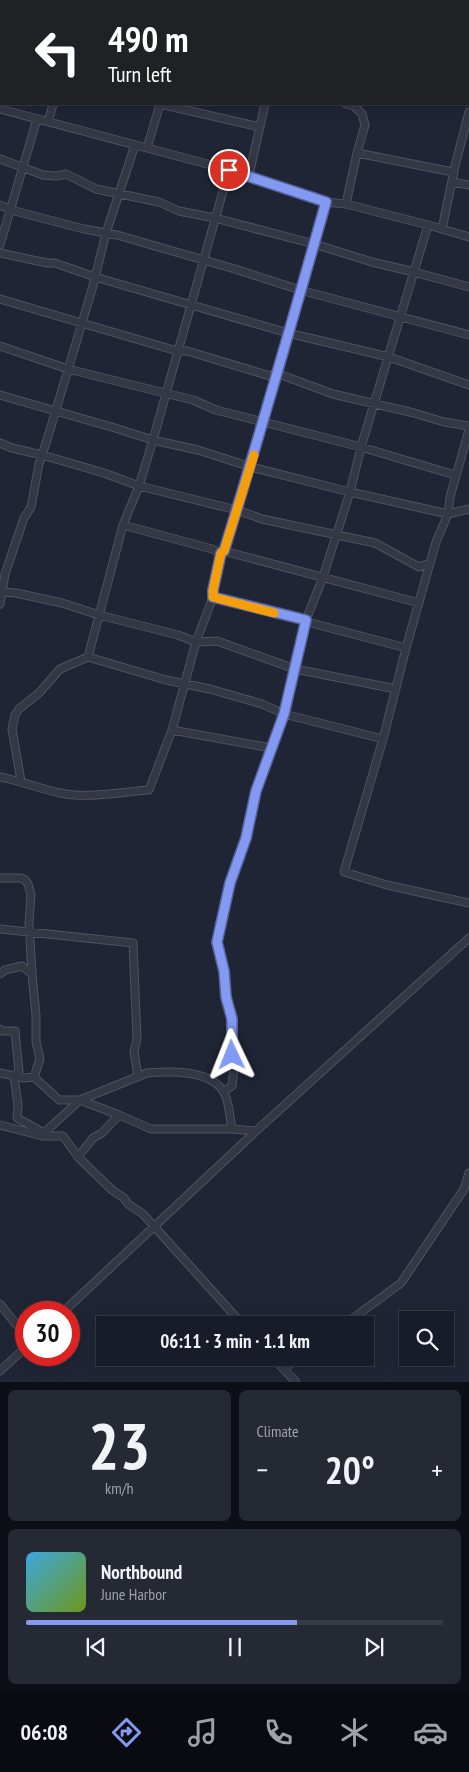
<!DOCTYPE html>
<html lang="en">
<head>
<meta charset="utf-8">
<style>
  :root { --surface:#181c28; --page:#252934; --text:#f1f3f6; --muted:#9fa1a8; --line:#363a45; --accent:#8499f1 }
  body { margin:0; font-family:"PT Sans Narrow",sans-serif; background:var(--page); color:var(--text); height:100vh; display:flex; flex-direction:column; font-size:19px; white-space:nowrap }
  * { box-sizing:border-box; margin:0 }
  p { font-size:16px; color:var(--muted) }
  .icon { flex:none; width:28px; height:28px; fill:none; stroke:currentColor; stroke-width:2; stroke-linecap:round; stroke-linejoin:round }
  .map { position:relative; height:1382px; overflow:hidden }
  .side { display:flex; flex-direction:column; gap:8px; padding:8px; background:#0d0f16; flex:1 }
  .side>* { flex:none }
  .banner { position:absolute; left:0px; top:0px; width:470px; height:105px; box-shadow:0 2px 12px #0003,0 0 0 1px var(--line); background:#202124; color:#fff; overflow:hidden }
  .fabs { position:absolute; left:399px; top:1311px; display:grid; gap:10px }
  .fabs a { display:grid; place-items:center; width:55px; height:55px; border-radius:0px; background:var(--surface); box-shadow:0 2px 12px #0003,0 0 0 1px var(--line); font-size:25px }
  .speed { position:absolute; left:15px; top:1301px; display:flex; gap:10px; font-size:25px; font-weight:700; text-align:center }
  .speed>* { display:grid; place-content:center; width:65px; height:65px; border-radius:50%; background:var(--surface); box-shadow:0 2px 12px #0003,0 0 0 1px var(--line); line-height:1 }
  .speed .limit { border:8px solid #d22; background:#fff; color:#111 }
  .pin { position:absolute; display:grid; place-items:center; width:42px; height:42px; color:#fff; margin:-21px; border:2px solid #fff; border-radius:50%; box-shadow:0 1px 5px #0007 }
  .me { position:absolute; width:55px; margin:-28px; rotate:358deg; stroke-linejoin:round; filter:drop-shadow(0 0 4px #0008) }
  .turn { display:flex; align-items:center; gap:18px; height:105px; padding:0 25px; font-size:22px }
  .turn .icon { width:65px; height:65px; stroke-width:2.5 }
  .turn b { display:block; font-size:35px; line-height:42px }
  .big { font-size:38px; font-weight:700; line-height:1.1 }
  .side .widget { flex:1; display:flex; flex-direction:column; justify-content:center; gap:8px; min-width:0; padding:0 18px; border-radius:8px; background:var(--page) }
  .side .dial { align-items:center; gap:0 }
  .dial b { font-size:65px; line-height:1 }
  .song { display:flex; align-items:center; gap:15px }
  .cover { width:60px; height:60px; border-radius:8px; background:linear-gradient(135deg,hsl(200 70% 55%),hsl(80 70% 35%)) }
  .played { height:5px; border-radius:2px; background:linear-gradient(90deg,var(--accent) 65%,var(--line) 65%) }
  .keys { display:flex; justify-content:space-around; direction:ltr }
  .heat { display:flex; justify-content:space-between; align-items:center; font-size:28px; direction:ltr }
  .side .tiles { flex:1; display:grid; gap:8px; grid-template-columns:1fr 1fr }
  .widget:last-child { grid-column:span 2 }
  .trip { position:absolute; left:96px; top:1316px; width:278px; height:50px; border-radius:0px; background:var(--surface); box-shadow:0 2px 12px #0003,0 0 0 1px var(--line); font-weight:700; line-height:50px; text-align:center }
  .menu { display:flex; height:80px; justify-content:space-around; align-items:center; background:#0a0b10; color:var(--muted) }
  .menu .icon { width:35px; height:35px }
  .menu .current { color:var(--accent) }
  .menu b { font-size:22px; color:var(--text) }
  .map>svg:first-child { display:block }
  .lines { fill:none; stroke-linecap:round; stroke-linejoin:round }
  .minor-casing { stroke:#4e5260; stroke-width:9 }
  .minor { stroke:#343845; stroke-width:7 }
  .route-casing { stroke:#56639d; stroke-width:12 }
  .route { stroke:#8499f1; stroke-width:9 }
  .slow { stroke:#f59e0b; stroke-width:9 }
</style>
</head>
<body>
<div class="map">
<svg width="469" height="1382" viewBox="0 0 469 1382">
  <rect width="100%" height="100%" fill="#202535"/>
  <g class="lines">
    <defs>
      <path id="minor" d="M140 0 145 1
        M371 0 375 1
        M85 1V0
        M191 1V0
        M283 1V0
        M404 1V0
        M0 10 1 11
        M0 56H1
        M160 104 260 127
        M0 109 249 175 326 202 346 204 428 225 469 237
        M48 122 53 104
        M147 148 160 104
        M357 153 453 172
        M0 159 43 175 56 176 66 174 96 189 159 202 179 211 215 218 314 244 372 262 414 272 469 287
        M249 175 265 104
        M452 182 469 185
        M346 204 357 153 365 125 362 114 354 106 346 104
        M0 205 11 210 84 229 117 235 235 269 300 290 469 335
        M442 229 455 166 469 112
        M0 245 37 119
        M0 253 47 263H55L95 277 288 333 389 357 469 385
        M0 299 177 351H187L270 376 276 373 333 394 414 413 444 422 469 426
        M0 346 68 369 193 400 216 410 361 447 455 475
        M0 395 115 428 153 440 198 450 251 467 350 492 448 514 450 497 469 430
        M0 443 12 448 42 455 104 473 139 486 237 510 262 519 375 543 419 567 430 563
        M123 525 139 486 153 440 229 170
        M224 551 419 603
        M221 553 224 551C261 435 292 318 326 202
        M2 592 16 593 62 603 99 615 178 635 196 642 217 641 295 669 396 689
        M0 604 5 574 24 518 31 507 39 464 47 440 93 286 106 233 135 145
        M406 648 383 739 284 714 306 620 323 577 350 492 361 447 428 225
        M88 657 166 680 210 689 262 704 284 714 271 748 172 730
        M383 739 344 872 387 885 469 903
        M0 777C21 781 40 789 60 793 89 799 121 792 149 790L172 730 196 642 213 597
        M21 781 12 729 15 715 19 709 39 693 60 669 88 657 123 525 212 549 221 553 213 590V597L406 648 436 542 448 514 469 509
        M0 878H21L25 880 28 884 31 895 29 923 32 974
        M0 929 133 943 137 1039 134 1051 138 1077
        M0 974 5 970 22 966 32 974 36 1016V1042L40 1059 34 1077
        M0 1029 1 1031H15L19 1071 14 1076 18 1105 17 1118 44 1133 43 1136H63L78 1157 112 1190 124 1198 128 1204 143 1214 243 1325
        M0 1073 24 1078 34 1077 59 1100H80L119 1115
        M224 1091 232 1086 234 1068 231 1042 232 1019 226 997 224 971 217 942 230 883 247 837 255 791 271 748
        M0 1125 43 1136
        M44 1133 80 1100 147 1073C169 1071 210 1070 223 1091 229 1099 230 1119 232 1129
        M78 1157 93 1138 102 1133 119 1115 151 1129H232L256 1131
        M0 1304 26 1337
        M63 1312 256 1131 469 938
        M344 1325 401 1283 464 1189 469 1173
        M273 1358 296 1382
        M283 1369 299 1358
        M0 1371 26 1347"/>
    </defs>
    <!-- minor casing -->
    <use href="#minor" class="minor-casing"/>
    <!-- minor -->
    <use href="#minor" class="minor"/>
  </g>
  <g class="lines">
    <defs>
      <path id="route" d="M229 170 326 202C293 318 260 435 224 551L221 553 213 590V597L306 620 284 714 256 791 246 838 230 883 217 942 224 971 226 997 232 1019V1055"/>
    </defs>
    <!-- route casing -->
    <use href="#route" class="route-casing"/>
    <!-- route -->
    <use href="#route" class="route"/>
    <!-- slow -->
    <path class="slow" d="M254 455 224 551 221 553 213 590V597L274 613"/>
  </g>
</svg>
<div class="fabs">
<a><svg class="icon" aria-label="search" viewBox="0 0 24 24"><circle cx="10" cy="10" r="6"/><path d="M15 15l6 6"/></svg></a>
</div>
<div class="speed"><div class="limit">30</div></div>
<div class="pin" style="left:229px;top:170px;background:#d93025"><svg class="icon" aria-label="arrive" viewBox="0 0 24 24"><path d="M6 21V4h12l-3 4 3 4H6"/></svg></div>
<svg class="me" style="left:232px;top:1055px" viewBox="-20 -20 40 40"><path d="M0-17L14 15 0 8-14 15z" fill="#8499f1" stroke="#fff" stroke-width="4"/></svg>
<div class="trip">06:11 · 3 min · 1.1 km</div>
<div class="banner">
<div class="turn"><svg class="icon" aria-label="left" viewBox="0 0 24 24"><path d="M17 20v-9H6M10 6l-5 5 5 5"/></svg><div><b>490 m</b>Turn left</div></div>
</div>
</div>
<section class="side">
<div class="tiles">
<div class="widget dial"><b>23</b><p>km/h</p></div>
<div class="widget"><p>Climate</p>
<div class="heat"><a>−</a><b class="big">20°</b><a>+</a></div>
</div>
<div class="widget">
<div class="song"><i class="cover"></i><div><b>Northbound</b><p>June Harbor</p></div></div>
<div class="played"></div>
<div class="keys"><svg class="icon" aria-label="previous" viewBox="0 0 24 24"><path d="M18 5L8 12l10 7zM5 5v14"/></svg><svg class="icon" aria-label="pause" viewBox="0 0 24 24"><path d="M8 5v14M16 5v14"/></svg><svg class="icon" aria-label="next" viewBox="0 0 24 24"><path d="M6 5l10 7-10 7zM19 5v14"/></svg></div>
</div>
</div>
</section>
<nav class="menu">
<b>06:08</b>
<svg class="icon current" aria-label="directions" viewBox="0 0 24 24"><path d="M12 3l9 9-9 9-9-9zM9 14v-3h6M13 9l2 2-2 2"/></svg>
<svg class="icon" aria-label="music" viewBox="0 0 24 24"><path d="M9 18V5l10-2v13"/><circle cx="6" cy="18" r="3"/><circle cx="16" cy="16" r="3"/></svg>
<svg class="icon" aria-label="phone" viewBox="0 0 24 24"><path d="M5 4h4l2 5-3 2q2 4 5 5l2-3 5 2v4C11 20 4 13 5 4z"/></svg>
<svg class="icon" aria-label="climate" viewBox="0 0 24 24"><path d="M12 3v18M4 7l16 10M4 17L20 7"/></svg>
<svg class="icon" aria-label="car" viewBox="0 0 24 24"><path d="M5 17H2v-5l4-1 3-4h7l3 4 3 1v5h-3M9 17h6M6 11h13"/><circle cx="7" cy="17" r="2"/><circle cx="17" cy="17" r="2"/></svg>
</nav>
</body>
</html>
